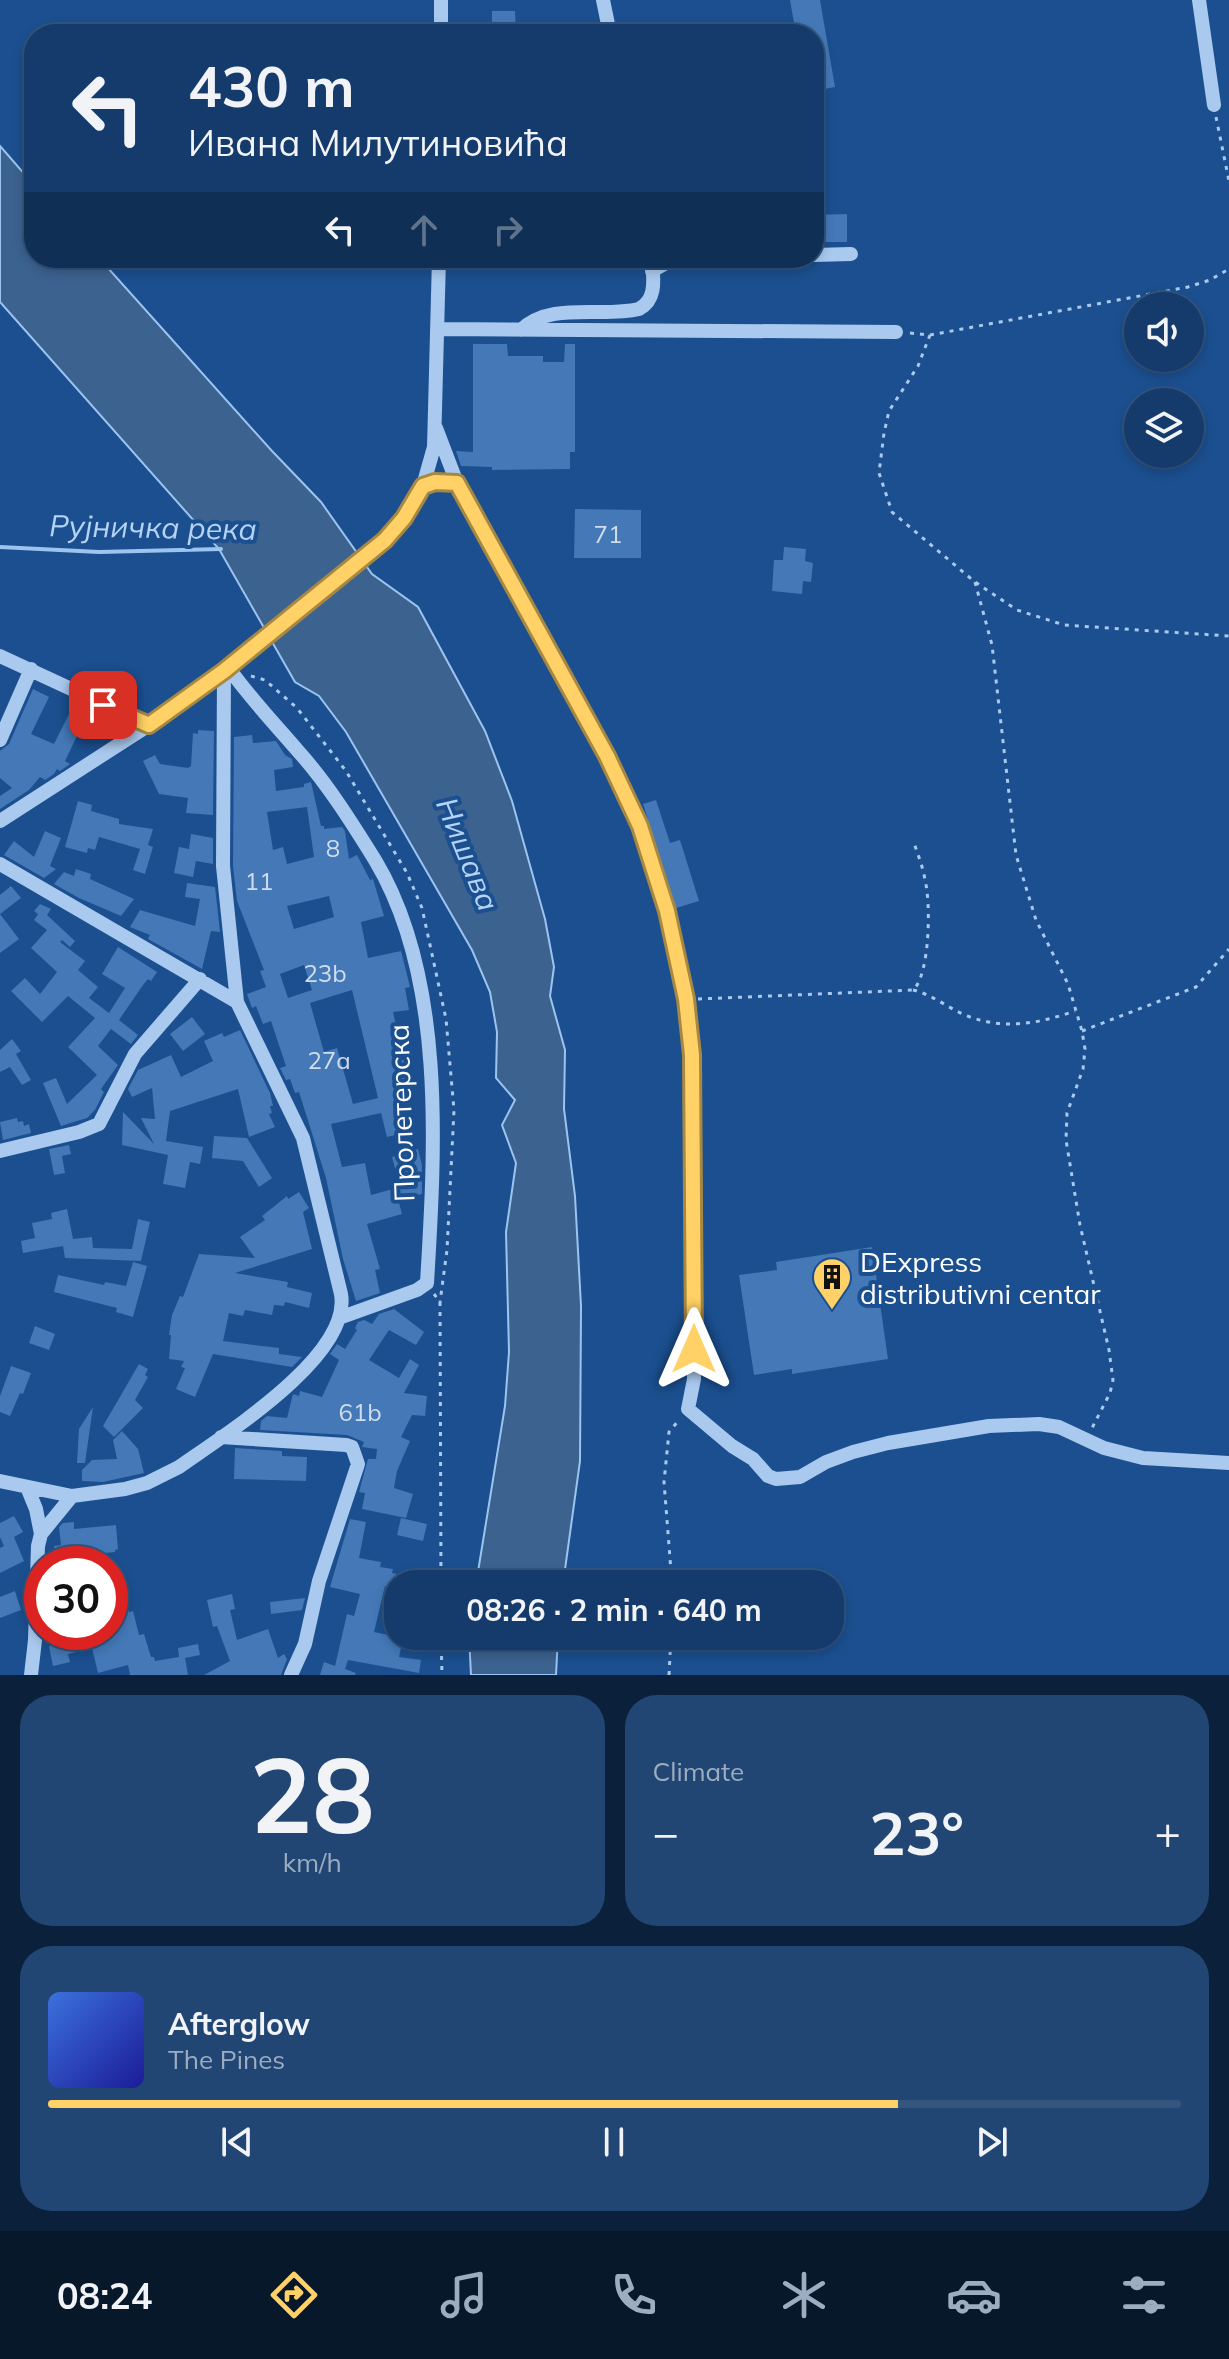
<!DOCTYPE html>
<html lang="en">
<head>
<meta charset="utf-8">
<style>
  :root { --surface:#143b6b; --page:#214673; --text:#f1f3f6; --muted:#9dadc1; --line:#33557e; --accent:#ffd166 }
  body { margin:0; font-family:Mulish,sans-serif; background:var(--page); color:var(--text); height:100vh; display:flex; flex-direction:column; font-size:30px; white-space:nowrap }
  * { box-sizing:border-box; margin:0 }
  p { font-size:26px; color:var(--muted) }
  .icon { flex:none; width:44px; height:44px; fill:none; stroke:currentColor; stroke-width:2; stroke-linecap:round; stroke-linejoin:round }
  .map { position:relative; height:1675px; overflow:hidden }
  .details { display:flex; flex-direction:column; gap:20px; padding:20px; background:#0b203b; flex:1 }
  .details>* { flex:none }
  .top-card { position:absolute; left:24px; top:24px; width:800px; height:244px; border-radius:32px; box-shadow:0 4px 12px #0003,0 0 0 2px var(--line); background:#143b6b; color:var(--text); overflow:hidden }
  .controls { position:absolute; left:1124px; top:292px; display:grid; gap:16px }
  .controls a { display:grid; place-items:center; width:80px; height:80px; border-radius:50%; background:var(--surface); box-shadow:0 4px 12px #0003,0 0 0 2px var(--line); font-size:40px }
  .speed { position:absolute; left:24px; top:1546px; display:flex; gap:16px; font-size:40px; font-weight:700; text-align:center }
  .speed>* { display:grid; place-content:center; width:104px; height:104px; border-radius:50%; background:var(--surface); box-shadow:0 4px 12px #0003,0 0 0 2px var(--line); line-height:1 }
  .speed .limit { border:12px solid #d22; background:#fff; color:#111 }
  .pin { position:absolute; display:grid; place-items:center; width:68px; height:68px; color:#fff; margin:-34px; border-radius:16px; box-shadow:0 4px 12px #0006 }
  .me { position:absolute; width:88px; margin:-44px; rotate:0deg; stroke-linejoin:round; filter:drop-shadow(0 0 6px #0008) }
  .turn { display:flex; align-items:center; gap:28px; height:168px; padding:0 32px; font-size:36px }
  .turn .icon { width:104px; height:104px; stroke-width:2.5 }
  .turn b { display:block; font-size:56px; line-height:68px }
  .lanes { display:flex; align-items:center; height:76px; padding:0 32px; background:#0003; justify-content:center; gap:40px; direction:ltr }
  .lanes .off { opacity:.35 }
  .big { font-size:60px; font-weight:700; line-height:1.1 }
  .details .widget { flex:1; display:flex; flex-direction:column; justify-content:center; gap:12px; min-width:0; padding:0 28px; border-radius:32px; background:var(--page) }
  .details .dial { align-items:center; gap:0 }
  .dial b { font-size:104px; line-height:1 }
  .song { display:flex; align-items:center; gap:24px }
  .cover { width:96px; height:96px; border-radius:12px; background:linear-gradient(135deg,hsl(220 70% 55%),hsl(240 70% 35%)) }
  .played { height:8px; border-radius:4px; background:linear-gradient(90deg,var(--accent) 75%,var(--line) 75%) }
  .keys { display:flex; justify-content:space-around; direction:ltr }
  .heat { display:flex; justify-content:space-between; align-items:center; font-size:44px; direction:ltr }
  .details .tiles { flex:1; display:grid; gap:20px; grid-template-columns:1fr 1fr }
  .widget:last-child { grid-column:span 2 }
  .trip { position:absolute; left:384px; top:1570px; width:460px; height:80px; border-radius:32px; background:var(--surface); box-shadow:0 4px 12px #0003,0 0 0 2px var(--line); font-weight:700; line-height:80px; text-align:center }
  .menu { display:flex; height:128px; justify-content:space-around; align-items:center; background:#08182b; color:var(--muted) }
  .menu .icon { width:56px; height:56px }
  .menu .selected { color:var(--accent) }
  .menu b { font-size:36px; color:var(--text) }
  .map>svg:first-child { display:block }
  .water { fill:#3c6290; stroke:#9cc4f0; stroke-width:2 }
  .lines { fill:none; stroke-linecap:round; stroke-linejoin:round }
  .stream { stroke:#9cc4f0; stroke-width:4 }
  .building { fill:#4478b7; fill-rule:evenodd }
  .path { stroke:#a9c9ee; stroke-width:3; stroke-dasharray:4 6; stroke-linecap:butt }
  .minor { stroke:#a9c9ee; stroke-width:14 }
  .route-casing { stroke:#a68842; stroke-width:20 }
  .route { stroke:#ffd166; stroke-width:14 }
  .labels { text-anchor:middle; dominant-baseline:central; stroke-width:8; stroke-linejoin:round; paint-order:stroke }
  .number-label { font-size:24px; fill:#d0dded }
  .street-label { font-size:28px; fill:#fff; stroke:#1b4f8f }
  .poi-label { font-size:28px; fill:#fff; stroke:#1b4f8f; text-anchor:start }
  .water-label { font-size:30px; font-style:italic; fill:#b5d3f5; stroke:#1b4f8f }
</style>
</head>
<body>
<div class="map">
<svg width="1229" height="1675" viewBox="0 0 1229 1675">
  <rect width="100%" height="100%" fill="#1b4f8f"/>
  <!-- water -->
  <path class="water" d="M0 146 34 185V258H99L272 451 321 502 372 574 418 607 485 731 512 801 545 919 554 967 550 996 565 1050 564 1109 575 1196 581 1306 580 1461 563 1584H476L505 1406 509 1352 506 1232 516 1163 502 1125 515 1100 496 1078 497 1032 490 992 472 950 346 732 319 696 295 682 219 549 0 302Z
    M469 1636H558L556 1675H471Z"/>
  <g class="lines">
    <!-- stream -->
    <path class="stream" d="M0 547 99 552 221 549"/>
  </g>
  <!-- building -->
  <path class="building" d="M790 0H820L835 87 814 91V34H796Z
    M492 11H515L516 34H492Z
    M847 214V242H814V215Z
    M473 344H507L508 356H543V362H564L565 344H575V452H570V469L492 470V467L461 466 456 451 473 452Z
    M575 509 641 510V558H574Z
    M784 547 806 549 805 561 813 563 811 582 803 581 802 594 772 591 774 560H783Z
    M33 689 49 697 31 734 54 744 74 704 89 711 65 761 70 764 60 771 57 769 54 774 45 780 40 777 29 790 0 809V796L12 788 0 778V751L9 744Z
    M198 730 214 731 213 815 186 813 188 798 159 794 143 761 155 755 160 764 188 768 191 766 193 733 198 734Z
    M252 735 253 743 276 741 285 755 292 759 293 767 274 770 276 791 304 787V784L311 782 321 826H324V829L342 827 345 831 349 859 357 855 370 880 373 879 384 916 361 922 368 958 401 951 410 987 405 988 409 1010 393 1012 402 1053 407 1052 414 1085 405 1087 413 1131 387 1137 381 1113 331 1124 342 1167 365 1163 371 1195 400 1187 392 1157 418 1149 422 1165V1194L398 1199 402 1214 367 1224 380 1269 375 1270 380 1293 356 1301 343 1259 326 1178 299 1092 295 1093 290 1079 286 1080 280 1068 286 1066 271 1021 263 1024 256 1006 252 1008 247 994 266 987 260 971 264 970 237 901 233 866 234 737ZM307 807 314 857 287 864 283 847 273 850 267 812ZM329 896 334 917 294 929 287 906ZM304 965 312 990 288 998 280 974ZM352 990 378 1098 353 1104 337 1048 324 1052 310 1003Z
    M656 800 670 843 680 840 699 901 676 908 643 804Z
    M78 801 92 805 91 811 119 819V824L153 829 148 845 153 847 145 874 133 870 140 849 99 837 95 850 88 848 87 853 65 847Z
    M45 831 61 838 50 866 56 869 44 878 4 855 14 841 34 857Z
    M191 834 213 838V864L196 861 193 877 174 873 179 847 189 849Z
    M76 869 91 874 90 879 134 899 121 916 79 898 54 884 64 872 74 876Z
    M187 883 215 887 220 932 211 931 202 969 148 939 150 935 130 927 140 910 195 926 200 899 185 897Z
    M11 886 21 898 0 914 19 939 0 953V895Z
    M40 904 51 909 47 915 75 941 70 947 62 940 60 942 85 961 78 970 98 987 89 998 109 1013 125 988 102 974 118 947 157 972 151 981 148 979 143 985 119 1020 138 1035 131 1044 111 1029 98 1046 118 1065 101 1089 104 1092 95 1110 87 1118 61 1126 43 1083 56 1078 67 1104 97 1075 68 1047 95 1018 68 996 42 1022 11 991 25 978 40 994 57 972 31 948 47 930 34 920 38 914 34 911Z
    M192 1017 205 1034 183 1051 170 1034Z
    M240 1030 270 1093 273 1106H270L272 1113 269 1114 275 1127 249 1137 238 1089 170 1111 166 1141 203 1147 200 1164 190 1162 185 1188 163 1184 168 1155 122 1145 123 1112 154 1144 141 1118 155 1119 152 1088 132 1097 128 1089 138 1070 171 1055 181 1077 213 1061 204 1041 222 1033 224 1037Z
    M12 1039 21 1051 16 1054 31 1080 22 1085 10 1067 0 1072V1050Z
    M17 1118 18 1122 23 1121 24 1126 29 1124 31 1133 3 1140 0 1122Z
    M214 1136 247 1138 272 1178 259 1187 243 1161 212 1158Z
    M69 1145 71 1154 62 1156 65 1173 54 1175 49 1149Z
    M299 1192 309 1208 303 1212 312 1249 235 1273 288 1282 287 1287 312 1293 309 1308 285 1302 284 1306 274 1305 272 1315 245 1310 243 1316 229 1313 223 1341 279 1348V1354L302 1357 292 1367 213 1354 195 1397 176 1389 185 1368 181 1367 184 1361 169 1359 171 1335H169L172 1315 180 1296 183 1297 199 1254 255 1258 240 1237 265 1220 262 1216 287 1196 288 1199Z
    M67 1209 73 1239 92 1237 93 1248 132 1249 138 1219 150 1222 141 1261 65 1258 63 1246 23 1253 21 1241 35 1238 32 1223 52 1219 51 1213Z
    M872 1247 888 1359 792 1374V1369L754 1375 739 1275 777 1270 776 1262Z
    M133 1262 147 1266 133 1317 116 1312 117 1308 54 1292 58 1275 104 1285 105 1282 126 1286Z
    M394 1309 424 1332 416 1345 389 1330 369 1360 399 1378 410 1359 419 1365 404 1393 427 1396 425 1416 412 1415 401 1437 410 1441 397 1471 394 1488 413 1494 406 1518 362 1509 365 1493 359 1492 368 1459H376L377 1449 362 1447 364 1442 347 1435 260 1430 261 1421 267 1416 287 1418 293 1394 299 1396 300 1391 322 1397 339 1360 330 1354 337 1344 345 1349 357 1330 355 1328 358 1322 364 1320 372 1324 379 1314Z
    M35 1326 55 1334 49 1350 29 1343Z
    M139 1364 148 1369 145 1375 148 1377 135 1400 143 1408 114 1437 103 1426Z
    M11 1366 31 1373 23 1394 20 1393 10 1416 0 1412V1396Z
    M93 1407 85 1463H77L79 1429Z
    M122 1431 138 1449 144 1473 103 1482 82 1481V1470L92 1460 117 1459 113 1440Z
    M235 1448 282 1451V1456L307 1457 306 1481 234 1479Z
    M14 1516 23 1532 14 1537 24 1561 0 1573V1548L4 1546 0 1537V1523Z
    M401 1518 427 1524 423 1541 397 1535Z
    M350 1519 366 1522 359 1558 381 1562 380 1567 393 1569 392 1573 398 1574V1589L385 1586 374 1632 403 1638 399 1657 421 1660 419 1673 348 1660 345 1669 356 1673 355 1675H320L324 1662 335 1666 347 1614 354 1616 360 1594 330 1587Z
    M74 1522V1529L116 1525 118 1549 115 1550V1552L73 1556 67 1558V1564H56L54 1546 61 1545 59 1527 63 1523Z
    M15 1591 21 1610 0 1618V1597Z
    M232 1594 235 1609 230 1610 237 1640 268 1629 278 1658 284 1654 287 1659 281 1675H204L230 1661 217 1626 213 1627 207 1600Z
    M126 1598 129 1612 133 1611 139 1635 144 1634 151 1657H154L155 1661 179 1657 178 1648 198 1644 200 1655 185 1658 188 1675H130L128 1665 98 1673 92 1648 68 1654 70 1662 53 1666 49 1646 54 1645 52 1632H110V1602Z
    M305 1598 302 1610 271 1614 270 1602Z"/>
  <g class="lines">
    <!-- path -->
    <path class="path" d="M1216 117 1229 181
      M910 333 930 335 1188 287 1210 280 1229 269
      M930 335 918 366 889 411 884 433 879 473 892 512 975 582 1017 610 1064 625 1229 636
      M975 582 992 645 1016 855 1036 920 1068 984 1082 1031 1085 1049 1083 1069 1067 1113 1066 1140 1080 1225 1109 1350 1113 1380 1110 1393 1091 1430
      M251 676 265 680 297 708 346 771 407 873 422 908 446 1019 454 1110 447 1250 440 1302
      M913 990C934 995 950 1010 970 1017 1006 1030 1040 1023 1075 1011
      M698 999 913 990C930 975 931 903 925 880 923 867 918 855 914 843
      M1082 1031 1196 987 1229 949
      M434 1294 440 1302 441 1584
      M672 1584 664 1482 669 1432 679 1420
      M441 1636 442 1675
      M669 1675 671 1636"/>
    <!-- minor -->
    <path class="minor" d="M603 0 610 34
      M1199 0 1214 105
      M441 34V0
      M814 255 851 254
      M652 271 675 258H691
      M438 329 896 332
      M521 330C551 301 601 318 639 309 658 299 653 277 652 258
      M436 428 457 483 607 756 640 826 667 911 686 999 692 1055 694 1379 688 1409 732 1446 753 1459 768 1476 776 1479 800 1477 826 1462 853 1452 888 1443 989 1426 1039 1424 1059 1427 1104 1448 1143 1458 1229 1463
      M0 656 149 725
      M228 667C249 697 274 723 298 751 327 783 352 823 375 860 446 978 435 1150 427 1283L417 1290 342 1317
      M0 740 31 669
      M0 821 149 725 224 671 385 540 416 500 423 486 434 447 439 258
      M0 864 237 1002
      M0 1151 79 1132 99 1124 135 1054 200 979
      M221 1437 346 1445 352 1447 358 1464 319 1581 305 1644 291 1675
      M0 1481 72 1496 125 1489 147 1483 179 1467C224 1435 352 1356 341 1294L303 1138 237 1002 223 866 224 671
      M27 1487 36 1509 41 1534
      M31 1675 35 1640 38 1546 41 1534 72 1496"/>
  </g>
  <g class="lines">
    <defs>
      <path id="route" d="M103 705 149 725 224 671 385 540 404 518 423 486 435 482 457 483 607 756 640 826 667 911 686 999 692 1055 694 1349"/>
    </defs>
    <!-- route casing -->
    <use href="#route" class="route-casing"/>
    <!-- route -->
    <use href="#route" class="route"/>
  </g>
  <!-- icons -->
  <defs>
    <symbol id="building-pin" viewBox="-11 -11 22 30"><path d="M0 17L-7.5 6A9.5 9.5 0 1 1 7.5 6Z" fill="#ffd166" stroke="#1b4f8f"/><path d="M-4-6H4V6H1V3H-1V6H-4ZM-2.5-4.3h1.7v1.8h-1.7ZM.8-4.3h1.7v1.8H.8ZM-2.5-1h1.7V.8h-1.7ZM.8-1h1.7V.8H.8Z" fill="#111"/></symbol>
  </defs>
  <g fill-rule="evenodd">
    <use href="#building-pin" x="810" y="1255" width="44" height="60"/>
  </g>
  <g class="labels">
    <!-- number labels -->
    <g class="number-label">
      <text x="608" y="534">71</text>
      <text x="333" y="848">8</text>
      <text x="259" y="881">11</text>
      <text x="325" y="973">23b</text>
      <text x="329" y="1060">27a</text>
      <text x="360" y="1412">61b</text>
    </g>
    <!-- street labels -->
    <g class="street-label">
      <text transform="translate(401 1113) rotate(-92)">Пролетерска</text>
    </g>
    <!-- poi labels -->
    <g class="poi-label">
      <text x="860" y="1261">DExpress<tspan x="860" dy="32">distributivni centar</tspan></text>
    </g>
    <!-- water labels -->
    <g class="water-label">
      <text transform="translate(153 527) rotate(1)">Рујничка река</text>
      <text transform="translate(468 854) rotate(68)">Нишава</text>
    </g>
  </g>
</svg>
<div class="controls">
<a><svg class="icon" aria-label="sound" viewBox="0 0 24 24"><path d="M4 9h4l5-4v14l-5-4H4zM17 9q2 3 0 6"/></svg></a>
<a><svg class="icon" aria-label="layers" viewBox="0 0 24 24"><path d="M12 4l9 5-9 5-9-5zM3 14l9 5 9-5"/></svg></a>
</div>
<div class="speed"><div class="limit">30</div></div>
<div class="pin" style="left:103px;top:705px;background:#d93025"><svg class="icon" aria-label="arrive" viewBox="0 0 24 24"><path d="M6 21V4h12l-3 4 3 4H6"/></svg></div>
<svg class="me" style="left:694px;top:1349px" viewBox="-20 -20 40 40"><path d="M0-17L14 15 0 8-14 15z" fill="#ffd166" stroke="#fff" stroke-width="4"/></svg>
<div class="trip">08:26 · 2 min · 640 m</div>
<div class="top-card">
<div class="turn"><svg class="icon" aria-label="left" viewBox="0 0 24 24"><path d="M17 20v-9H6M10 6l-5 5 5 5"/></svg><div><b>430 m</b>Ивана Милутиновића</div></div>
<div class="lanes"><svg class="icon" aria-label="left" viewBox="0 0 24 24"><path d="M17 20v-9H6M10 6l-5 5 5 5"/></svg><svg class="icon off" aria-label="ahead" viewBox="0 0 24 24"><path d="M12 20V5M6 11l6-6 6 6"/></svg><svg class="icon off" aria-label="right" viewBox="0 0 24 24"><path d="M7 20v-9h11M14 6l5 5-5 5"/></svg></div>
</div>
</div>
<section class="details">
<div class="tiles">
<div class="widget dial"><b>28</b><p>km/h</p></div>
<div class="widget"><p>Climate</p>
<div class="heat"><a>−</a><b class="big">23°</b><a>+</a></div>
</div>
<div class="widget">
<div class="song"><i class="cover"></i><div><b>Afterglow</b><p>The Pines</p></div></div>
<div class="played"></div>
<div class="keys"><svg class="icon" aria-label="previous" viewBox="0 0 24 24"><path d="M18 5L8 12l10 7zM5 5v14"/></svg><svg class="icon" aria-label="pause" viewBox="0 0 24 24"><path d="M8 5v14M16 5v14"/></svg><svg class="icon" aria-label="next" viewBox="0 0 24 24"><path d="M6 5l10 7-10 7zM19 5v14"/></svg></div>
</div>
</div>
</section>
<nav class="menu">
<b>08:24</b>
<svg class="icon selected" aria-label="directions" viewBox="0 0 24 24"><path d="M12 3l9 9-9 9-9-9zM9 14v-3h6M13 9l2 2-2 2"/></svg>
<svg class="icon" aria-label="music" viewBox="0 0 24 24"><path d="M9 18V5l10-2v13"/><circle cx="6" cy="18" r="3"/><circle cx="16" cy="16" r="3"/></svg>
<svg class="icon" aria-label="phone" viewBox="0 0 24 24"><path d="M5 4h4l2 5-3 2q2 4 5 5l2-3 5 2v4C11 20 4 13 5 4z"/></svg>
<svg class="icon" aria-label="climate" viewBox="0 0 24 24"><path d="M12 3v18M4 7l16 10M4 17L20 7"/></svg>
<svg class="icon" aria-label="car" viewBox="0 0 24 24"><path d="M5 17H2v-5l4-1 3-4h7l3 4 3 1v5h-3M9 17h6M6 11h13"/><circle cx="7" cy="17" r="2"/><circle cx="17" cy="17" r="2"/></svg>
<svg class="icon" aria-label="filters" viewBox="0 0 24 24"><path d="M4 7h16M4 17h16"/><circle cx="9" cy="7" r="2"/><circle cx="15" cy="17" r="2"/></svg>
</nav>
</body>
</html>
